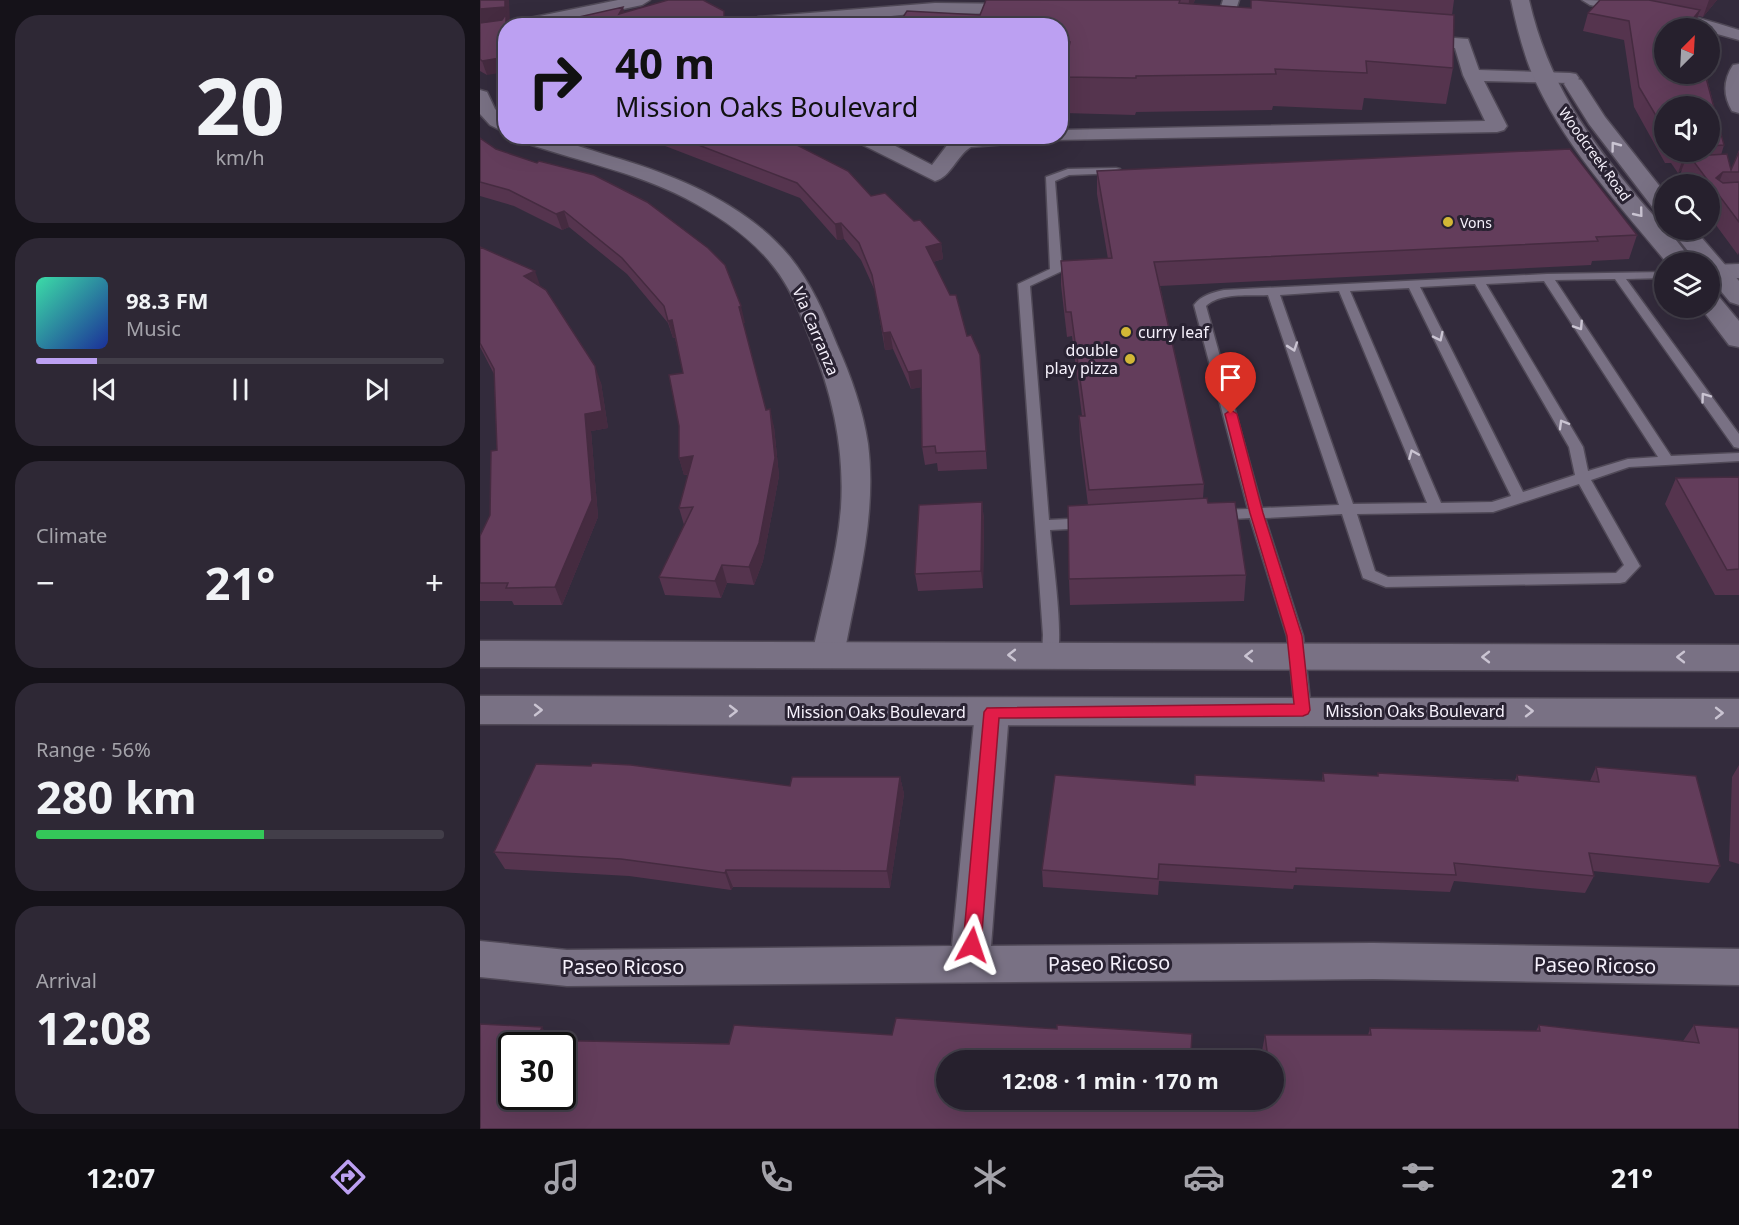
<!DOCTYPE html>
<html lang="en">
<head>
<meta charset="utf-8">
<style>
  :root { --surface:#26202d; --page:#2e2835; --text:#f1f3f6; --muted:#a4a3aa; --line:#423e49; --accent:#bca0f2 }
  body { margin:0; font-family:"Noto Sans",sans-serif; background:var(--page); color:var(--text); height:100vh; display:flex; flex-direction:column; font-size:22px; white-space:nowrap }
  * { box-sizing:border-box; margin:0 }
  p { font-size:20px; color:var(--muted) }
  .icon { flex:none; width:33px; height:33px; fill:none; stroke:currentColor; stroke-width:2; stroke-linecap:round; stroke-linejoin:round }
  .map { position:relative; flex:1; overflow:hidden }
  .details { display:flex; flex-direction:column; gap:15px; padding:15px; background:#151219; width:480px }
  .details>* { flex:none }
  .banner { position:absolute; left:18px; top:18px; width:570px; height:126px; border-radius:24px; box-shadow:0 6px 24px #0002,0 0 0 2px var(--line); background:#bca0f2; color:#111; overflow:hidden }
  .needle { width:39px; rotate:24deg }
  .tools { position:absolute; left:1174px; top:18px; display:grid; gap:12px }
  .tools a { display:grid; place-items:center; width:66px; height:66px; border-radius:50%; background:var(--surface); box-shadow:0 6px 24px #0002,0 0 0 2px var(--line); font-size:30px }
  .speed { position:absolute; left:18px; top:1032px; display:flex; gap:12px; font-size:30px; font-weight:700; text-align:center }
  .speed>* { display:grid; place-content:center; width:78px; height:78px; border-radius:50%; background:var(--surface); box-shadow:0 6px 24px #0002,0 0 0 2px var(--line); line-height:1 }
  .speed .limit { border:3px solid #111; border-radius:9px; background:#fff; color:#111 }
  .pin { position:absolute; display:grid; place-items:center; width:51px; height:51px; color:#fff; margin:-62px -26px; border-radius:50% 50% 50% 0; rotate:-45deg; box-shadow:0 0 6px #0007 }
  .pin .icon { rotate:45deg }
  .me { position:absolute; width:66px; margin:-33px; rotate:5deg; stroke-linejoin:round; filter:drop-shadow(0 0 4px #0008) }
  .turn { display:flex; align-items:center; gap:21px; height:126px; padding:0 18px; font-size:27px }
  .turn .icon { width:78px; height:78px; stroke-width:2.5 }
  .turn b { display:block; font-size:42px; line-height:51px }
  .big { font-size:45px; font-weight:700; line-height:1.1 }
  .details .widget { flex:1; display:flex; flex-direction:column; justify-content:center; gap:9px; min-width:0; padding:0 21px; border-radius:24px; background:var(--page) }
  .details .dial { align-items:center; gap:0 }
  .dial b { font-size:78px; line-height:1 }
  .song { display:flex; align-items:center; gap:18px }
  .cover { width:72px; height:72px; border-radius:9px; background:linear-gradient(135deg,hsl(160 70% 55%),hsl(230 70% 35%)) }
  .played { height:6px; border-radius:3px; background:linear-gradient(90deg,var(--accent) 15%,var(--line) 15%) }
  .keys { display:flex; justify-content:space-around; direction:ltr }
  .heat { display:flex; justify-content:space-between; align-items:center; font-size:33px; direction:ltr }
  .charge { height:9px; border-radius:4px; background:linear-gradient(90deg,#34c759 56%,var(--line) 0) }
  .trip { position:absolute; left:456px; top:1050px; width:348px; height:60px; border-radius:30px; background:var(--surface); box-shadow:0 6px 24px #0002,0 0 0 2px var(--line); font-weight:700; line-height:60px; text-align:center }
  .tab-bar { display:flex; height:96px; justify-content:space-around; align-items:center; background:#0f0d12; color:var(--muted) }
  .tab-bar .icon { width:42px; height:42px }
  .tab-bar .active { color:var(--accent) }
  .tab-bar b { font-size:27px; color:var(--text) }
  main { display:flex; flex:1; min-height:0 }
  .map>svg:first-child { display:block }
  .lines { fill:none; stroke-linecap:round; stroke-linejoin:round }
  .lane-casing { stroke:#504957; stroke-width:3 }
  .street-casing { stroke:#504957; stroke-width:3 }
  .secondary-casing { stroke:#504957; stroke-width:3 }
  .lane { fill:#797184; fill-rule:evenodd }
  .street { fill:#797184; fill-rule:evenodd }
  .secondary { fill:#797184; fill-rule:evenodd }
  .wall { fill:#55344e; fill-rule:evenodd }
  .shaded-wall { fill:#452b40 }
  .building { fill:#633d5b; stroke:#452b40; stroke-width:1.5; fill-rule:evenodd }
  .oneway { stroke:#cac4d2 }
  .route { fill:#e11d48; stroke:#92132f; stroke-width:1.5 }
  .poi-dot { fill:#d2b736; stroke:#292232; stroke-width:2 }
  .labels { text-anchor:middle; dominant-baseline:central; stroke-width:6; stroke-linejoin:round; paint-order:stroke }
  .far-street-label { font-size:14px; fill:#f6f1fc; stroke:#292232 }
  .far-poi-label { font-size:14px; fill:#f6f1fc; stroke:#292232; text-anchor:start }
  .street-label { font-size:16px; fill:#f6f1fc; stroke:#292232 }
  .poi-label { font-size:16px; fill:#f6f1fc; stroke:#292232; text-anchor:start }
  .near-street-label { font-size:20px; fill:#f6f1fc; stroke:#292232 }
</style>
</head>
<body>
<main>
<section class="details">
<div class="widget dial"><b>20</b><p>km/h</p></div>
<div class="widget">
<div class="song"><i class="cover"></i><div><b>98.3 FM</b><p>Music</p></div></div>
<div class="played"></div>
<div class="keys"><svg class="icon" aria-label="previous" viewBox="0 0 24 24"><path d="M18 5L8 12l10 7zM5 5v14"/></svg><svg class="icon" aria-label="pause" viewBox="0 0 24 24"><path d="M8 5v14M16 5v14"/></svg><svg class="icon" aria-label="next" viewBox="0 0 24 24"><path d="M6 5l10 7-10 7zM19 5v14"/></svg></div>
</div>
<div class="widget"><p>Climate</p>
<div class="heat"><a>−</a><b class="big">21°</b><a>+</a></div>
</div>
<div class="widget"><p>Range · 56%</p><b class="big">280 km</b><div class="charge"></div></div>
<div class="widget"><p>Arrival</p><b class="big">12:08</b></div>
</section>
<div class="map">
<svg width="1259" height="1129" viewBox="0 0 1259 1129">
  <rect width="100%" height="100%" fill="#332b3c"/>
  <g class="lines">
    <defs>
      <path id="lane" d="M636 168 640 169V173L589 175 575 181 582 271 550 286 569 520 608 518 615 523 608 528 570 530C572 554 585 642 576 659H564L562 655 563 635 538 284 570 269 566 177 588 169Z
        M1185 272V278L1146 279 1259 434V448L1254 447 1135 279 1075 280 1191 456 1259 453V461L1149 467 1111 480 1160 566 1145 582 1140 583 906 587 883 578 862 514 785 518 823 636 831 710 829 715 823 717 817 715 815 710 807 636 770 518 736 520 729 515 736 510 768 509 714 305C722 295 731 293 744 290L1067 274ZM1064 281 1178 457 1148 459 1108 471 1103 447 1006 284ZM995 284 1089 447 1095 475 1043 492 940 287ZM929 288 1031 496 1012 502 961 503 870 291ZM859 291 947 503 873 504 800 295ZM788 295 859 505 782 508 726 306C740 292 770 296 788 295ZM1099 484 1144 565 1136 573 908 577 895 571 877 514 1013 512Z"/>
      <path id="street" d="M138 0H170L162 5 62 26H27L35 21Z
        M743 0H759L751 25 743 30 735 25Z
        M1102 0C1157 0 1207 14 1259 30V40L1230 32V28H1219L1186 19 1110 5Z
        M455 3 545 4 553 9 545 14 440 13 315 26H272L270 22 278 17Z
        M934 35 988 39 999 70 1090 73 1096 74 1099 78 1096 82 1090 83 1004 81 1027 126 1024 130 1017 132 574 140 491 147C477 155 471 177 455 181L373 140 371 136H396L452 165 468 144 481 136H580V130L1005 121 983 75 975 48 928 44 925 40 928 36Z
        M1259 64V113L1252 111C1243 96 1243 80 1253 65Z
        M0 90 7 92 15 109 26 119V133L10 125 0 114Z
        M35 136C45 136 57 135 66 137 91 143 116 152 140 159 202 178 268 206 310 257 331 283 345 315 357 345 371 376 383 410 388 444 397 516 377 585 364 655L359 663 348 667 337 663 332 655C342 606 357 558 361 508 365 445 351 389 327 331 319 309 309 286 294 267 272 238 236 214 205 198 152 171 93 160 37 140Z
        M1259 264V278L1230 279V265Z
        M512 699 524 703 529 712 511 946 893 943 1259 949V985L893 979 87 986 0 977V941L87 950 472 946 495 712 500 703Z"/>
      <path id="secondary" d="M1031 0H1049C1068 82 1106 135 1159 199 1175 219 1200 240 1211 262H1186C1138 203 1081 143 1051 71 1042 48 1036 24 1031 0Z
        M1094 78 1101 80 1125 117 1185 193V215L1177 213 1109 124 1084 84 1087 80Z
        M1191 230H1215L1259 281V305L1250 302 1230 278V262H1217Z
        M1230 294 1239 297 1259 321V347L1249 345 1221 308H1230Z
        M0 641 1259 645V671L0 667Z
        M0 696 1259 699V727L0 724Z"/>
    </defs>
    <!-- lane casing -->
    <use href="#lane" class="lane-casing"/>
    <!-- street casing -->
    <use href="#street" class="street-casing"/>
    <!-- secondary casing -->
    <use href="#secondary" class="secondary-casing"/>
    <!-- lane -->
    <use href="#lane" class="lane"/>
    <!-- street -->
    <use href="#street" class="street"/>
    <!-- secondary -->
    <use href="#secondary" class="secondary"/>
  </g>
  <!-- wall -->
  <path class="wall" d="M0 0 30 21H28L29 26H26L7 75 0 71Z
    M506 0H715L713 4 771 8V0H974L972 15 973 68 966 104 884 98 882 110 793 106 792 110 656 112 655 115 584 113 583 77H580V26L500 15Z
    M1120 0H1237L1223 17 1218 16 1214 28 1244 145 1241 155 1251 170 1259 150V252L1258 255 1230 217V184H1207L1200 176 1202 169 1198 173 1191 163H1185L1154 107 1144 40 1103 31 1108 13ZM1185 106H1230V152H1185Z
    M152 136H307V140L391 196 434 221 461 243 463 259 453 262 487 336 501 372 507 469 458 471 457 463 445 465 442 447 441 387 431 389 413 349 405 350 395 291 381 260 364 239 357 240 320 198 180 144Z
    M0 138 265 323H263L286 410 294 427 299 476 283 561 274 585 247 583 241 598 185 595 179 577 204 525 199 508 208 475H204L199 458 203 373 195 338H193L188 323 147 274 89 227 82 230 34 206 0 196Z
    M617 171 1157 235 1149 259 1112 261 1111 265 680 286 724 484 723 498 728 503 766 575 764 601 590 605 589 579 608 505 600 442 599 416H602L592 336 587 337 581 285V261L628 259 617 194Z
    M0 247 61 287 121 383 128 428 111 431 118 517 82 605H34L32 601H0V536L10 515 17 450 14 374 0 347Z
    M1259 477V595H1235L1185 504 1196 478Z
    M502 502 504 520 503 588 438 591 435 574Z
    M1259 765V864L1249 861 1252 777Z
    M1116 767 1240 866 1229 883 1113 871 1114 876 1105 893 974 881 970 892 814 885 813 889 679 881 678 895 563 887 562 870 714 785 715 775 842 781 843 773 897 776 898 773 1035 780 1037 775 1110 781Z
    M420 777 424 794 410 888 253 887 251 890 149 876 25 869 14 852 310 786Z
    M1059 1025 1203 1041 1214 1025 1259 1129H0L70 1040 711 1052 782 1051 785 1035H888L890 1028 1056 1031Z"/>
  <!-- shaded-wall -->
  <path class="shaded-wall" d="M25 0H29L30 21H28L29 26 0 23V9Z
    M709 0H715L708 14Z
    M1229 0H1237L1223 17Z
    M143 7 147 21 139 14Z
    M1220 10 1214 28 1211 21Z
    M26 57V72L7 75 2 61Z
    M1205 152H1210L1209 156 1208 154 1202 169 1198 173Z
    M1243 172 1236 191V178Z
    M84 211 89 227 82 230 76 214Z
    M361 223 364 239 357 240 355 224Z
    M461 243 463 259 448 263 446 247Z
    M55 271 61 288 44 276Z
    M261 306 265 323H263L259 307Z
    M192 320 197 337 193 338 188 321Z
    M410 332 413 349 405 350 403 333Z
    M115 366 121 383 128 428 111 431 118 517 82 605 75 587 105 414Z
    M441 370 443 387 431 389 428 372Z
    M290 409 294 427 299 476 283 561 274 585 269 567Z
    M213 456 218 473 204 475 199 458Z
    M502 502 504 520 503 588 501 571Z
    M242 565 247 583 241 598 235 581Z
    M420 777 424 794 410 888 407 871Z
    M246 870 253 887 251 890 245 873Z
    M62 1027 72 1043 57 1040Z"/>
  <!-- building -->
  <path class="building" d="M0 0H25V7L0 9Z
    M188 0H223L244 11V21L267 22 274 26H59L143 7 139 14Z
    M506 0H700L699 3 771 8V0H777L974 15 973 68 886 61 887 73 795 69 796 74 656 76V78L583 77 590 42 580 41V26H417L427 11 500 15Z
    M1120 0H1169L1220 10 1211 21 1214 28H1185V74H1225L1244 145 1230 146V106H1185V131L1159 87 1149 21 1108 13Z
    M26 14V57L2 61 0 59V23L22 20Z
    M195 136H306L303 138 368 171 391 196 405 193 434 221 440 220 461 243 446 247 470 295H476L487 336 491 335 500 355 506 451 456 453 455 446 442 447 441 370 428 372 410 332 403 333 392 275 379 243 361 223 355 224 317 183Z
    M0 138 16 149 57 163 59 161 114 175 167 202 228 248 245 265 261 306 259 307 286 410 290 409 295 458 279 543 269 567 242 565 235 581 179 577 213 507 199 508 213 456 199 458V426L189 375 203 373 192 320 188 321 184 306 142 258 84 211 76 214 29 190 0 182Z
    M1090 149 1157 235 1116 237 1118 241 674 262 724 484 609 490 599 416H605L591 312H586L581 261 632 258 617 171Z
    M1259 153V172H1243L1236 178 1243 183 1259 182V222L1208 154 1213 156 1247 154 1251 170 1258 154Z
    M0 247 55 271 44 276 66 290 115 366 122 411 105 414 112 500 75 587 26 588 28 583H0V536L10 515 11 451 17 450 14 369 0 343Z
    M1259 477V569L1247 570 1196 478Z
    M727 498 728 503 755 502 766 575 589 579 588 506Z
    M502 502 501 571 435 574 439 505Z
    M112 763 151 765 310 786 312 777H420L407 871 246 870 245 873 141 859 14 852 56 764 111 766Z
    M1116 767 1216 776 1240 866 1109 853 1114 876 974 863 976 875 816 868V872L679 864 678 879 562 870 575 775 715 785V775L844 781 843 773 898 776V773L1038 781 1037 775 1119 782Z
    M416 1018 577 1029V1025L712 1034 711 1052 787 1051 785 1035H891L890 1028 1060 1031 1059 1025 1219 1043 1214 1025 1259 1028V1129H0V1024L62 1027 57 1040 249 1044 254 1025 412 1035ZM32 1046H82V1096H32ZM466 1060H794V1100H466Z"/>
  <!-- one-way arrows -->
  <defs><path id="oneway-chevron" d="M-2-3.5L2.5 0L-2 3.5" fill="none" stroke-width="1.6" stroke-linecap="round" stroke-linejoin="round" transform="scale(1.5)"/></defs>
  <g class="oneway">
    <use href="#oneway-chevron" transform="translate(1135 146) rotate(-127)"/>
    <use href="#oneway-chevron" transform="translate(1159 213) rotate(51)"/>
    <use href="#oneway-chevron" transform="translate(1099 326) rotate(57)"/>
    <use href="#oneway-chevron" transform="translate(959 337) rotate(64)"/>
    <use href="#oneway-chevron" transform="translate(813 347) rotate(71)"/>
    <use href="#oneway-chevron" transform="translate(1225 397) rotate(-126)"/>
    <use href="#oneway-chevron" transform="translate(1083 424) rotate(-120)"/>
    <use href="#oneway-chevron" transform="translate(933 454) rotate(-113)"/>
    <use href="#oneway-chevron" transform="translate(532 655) rotate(-180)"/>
    <use href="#oneway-chevron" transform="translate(769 656) rotate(-180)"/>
    <use href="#oneway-chevron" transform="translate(1006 657) rotate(-180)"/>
    <use href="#oneway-chevron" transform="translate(1201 657) rotate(-180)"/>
    <use href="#oneway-chevron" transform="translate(58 710)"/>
    <use href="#oneway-chevron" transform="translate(253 711)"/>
    <use href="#oneway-chevron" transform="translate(1049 711)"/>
    <use href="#oneway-chevron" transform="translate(1239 713)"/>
  </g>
  <!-- route -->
  <path class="route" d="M751 410 757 414 783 513 822 636 830 710 828 714 823 716 519 718 501 945 498 950 492 953 486 950 483 945 504 712 507 708 814 704 807 636 770 513 745 414Z"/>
  <!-- markers -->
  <g class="poi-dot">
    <circle cx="968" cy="222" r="6"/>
    <circle cx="646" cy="332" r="6"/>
    <circle cx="650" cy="359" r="6"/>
  </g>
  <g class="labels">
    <!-- far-street labels -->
    <g class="far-street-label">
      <text transform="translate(1115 154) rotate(54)">Woodcreek Road</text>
    </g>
    <!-- far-poi labels -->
    <g class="far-poi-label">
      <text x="980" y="222">Vons</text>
    </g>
    <!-- street labels -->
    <g class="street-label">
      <text transform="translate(336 331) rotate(67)">Via Carranza</text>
      <text x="935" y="711">Mission Oaks Boulevard</text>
      <text x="396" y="712">Mission Oaks Boulevard</text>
    </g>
    <!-- poi labels -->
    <g class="poi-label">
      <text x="658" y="332">curry leaf</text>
      <text x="638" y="350" text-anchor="end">double<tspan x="638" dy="18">play pizza</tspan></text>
    </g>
    <!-- near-street labels -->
    <g class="near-street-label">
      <text transform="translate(629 963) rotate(-1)">Paseo Ricoso</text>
      <text transform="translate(1115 965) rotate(1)">Paseo Ricoso</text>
      <text x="143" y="966">Paseo Ricoso</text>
    </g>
  </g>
</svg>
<div class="tools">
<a><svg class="needle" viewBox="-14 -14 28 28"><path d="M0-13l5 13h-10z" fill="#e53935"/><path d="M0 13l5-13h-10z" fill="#a4a3aa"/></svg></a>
<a><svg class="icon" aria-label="sound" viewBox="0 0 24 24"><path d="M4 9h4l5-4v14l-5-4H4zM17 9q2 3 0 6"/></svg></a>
<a><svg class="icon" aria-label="search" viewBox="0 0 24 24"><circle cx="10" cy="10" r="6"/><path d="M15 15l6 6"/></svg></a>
<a><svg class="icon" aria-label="layers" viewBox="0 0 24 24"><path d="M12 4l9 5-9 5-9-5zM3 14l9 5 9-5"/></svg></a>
</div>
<div class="speed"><div class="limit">30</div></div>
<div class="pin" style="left:751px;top:414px;background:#d93025"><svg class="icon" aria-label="arrive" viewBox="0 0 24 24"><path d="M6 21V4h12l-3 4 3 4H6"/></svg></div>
<svg class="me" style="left:492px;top:945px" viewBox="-20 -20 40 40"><path d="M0-17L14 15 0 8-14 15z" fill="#e11d48" stroke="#fff" stroke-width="4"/></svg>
<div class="trip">12:08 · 1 min · 170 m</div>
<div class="banner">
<div class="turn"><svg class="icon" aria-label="right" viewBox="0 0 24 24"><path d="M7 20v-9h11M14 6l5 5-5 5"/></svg><div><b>40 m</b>Mission Oaks Boulevard</div></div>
</div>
</div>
</main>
<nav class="tab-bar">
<b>12:07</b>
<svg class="icon active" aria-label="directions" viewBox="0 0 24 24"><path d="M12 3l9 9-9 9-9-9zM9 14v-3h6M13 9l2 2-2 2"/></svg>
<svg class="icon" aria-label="music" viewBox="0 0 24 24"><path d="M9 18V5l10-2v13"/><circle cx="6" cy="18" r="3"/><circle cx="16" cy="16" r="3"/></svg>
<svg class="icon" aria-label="phone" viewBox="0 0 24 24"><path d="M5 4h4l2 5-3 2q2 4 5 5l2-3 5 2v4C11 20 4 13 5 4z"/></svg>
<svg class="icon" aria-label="climate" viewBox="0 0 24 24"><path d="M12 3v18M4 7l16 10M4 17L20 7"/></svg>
<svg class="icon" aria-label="car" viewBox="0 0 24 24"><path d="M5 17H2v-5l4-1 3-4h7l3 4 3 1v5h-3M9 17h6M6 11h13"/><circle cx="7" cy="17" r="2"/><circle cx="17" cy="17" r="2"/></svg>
<svg class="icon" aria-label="filters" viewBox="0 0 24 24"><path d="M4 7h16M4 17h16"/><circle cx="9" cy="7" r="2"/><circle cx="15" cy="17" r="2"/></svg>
<b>21°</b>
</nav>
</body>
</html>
